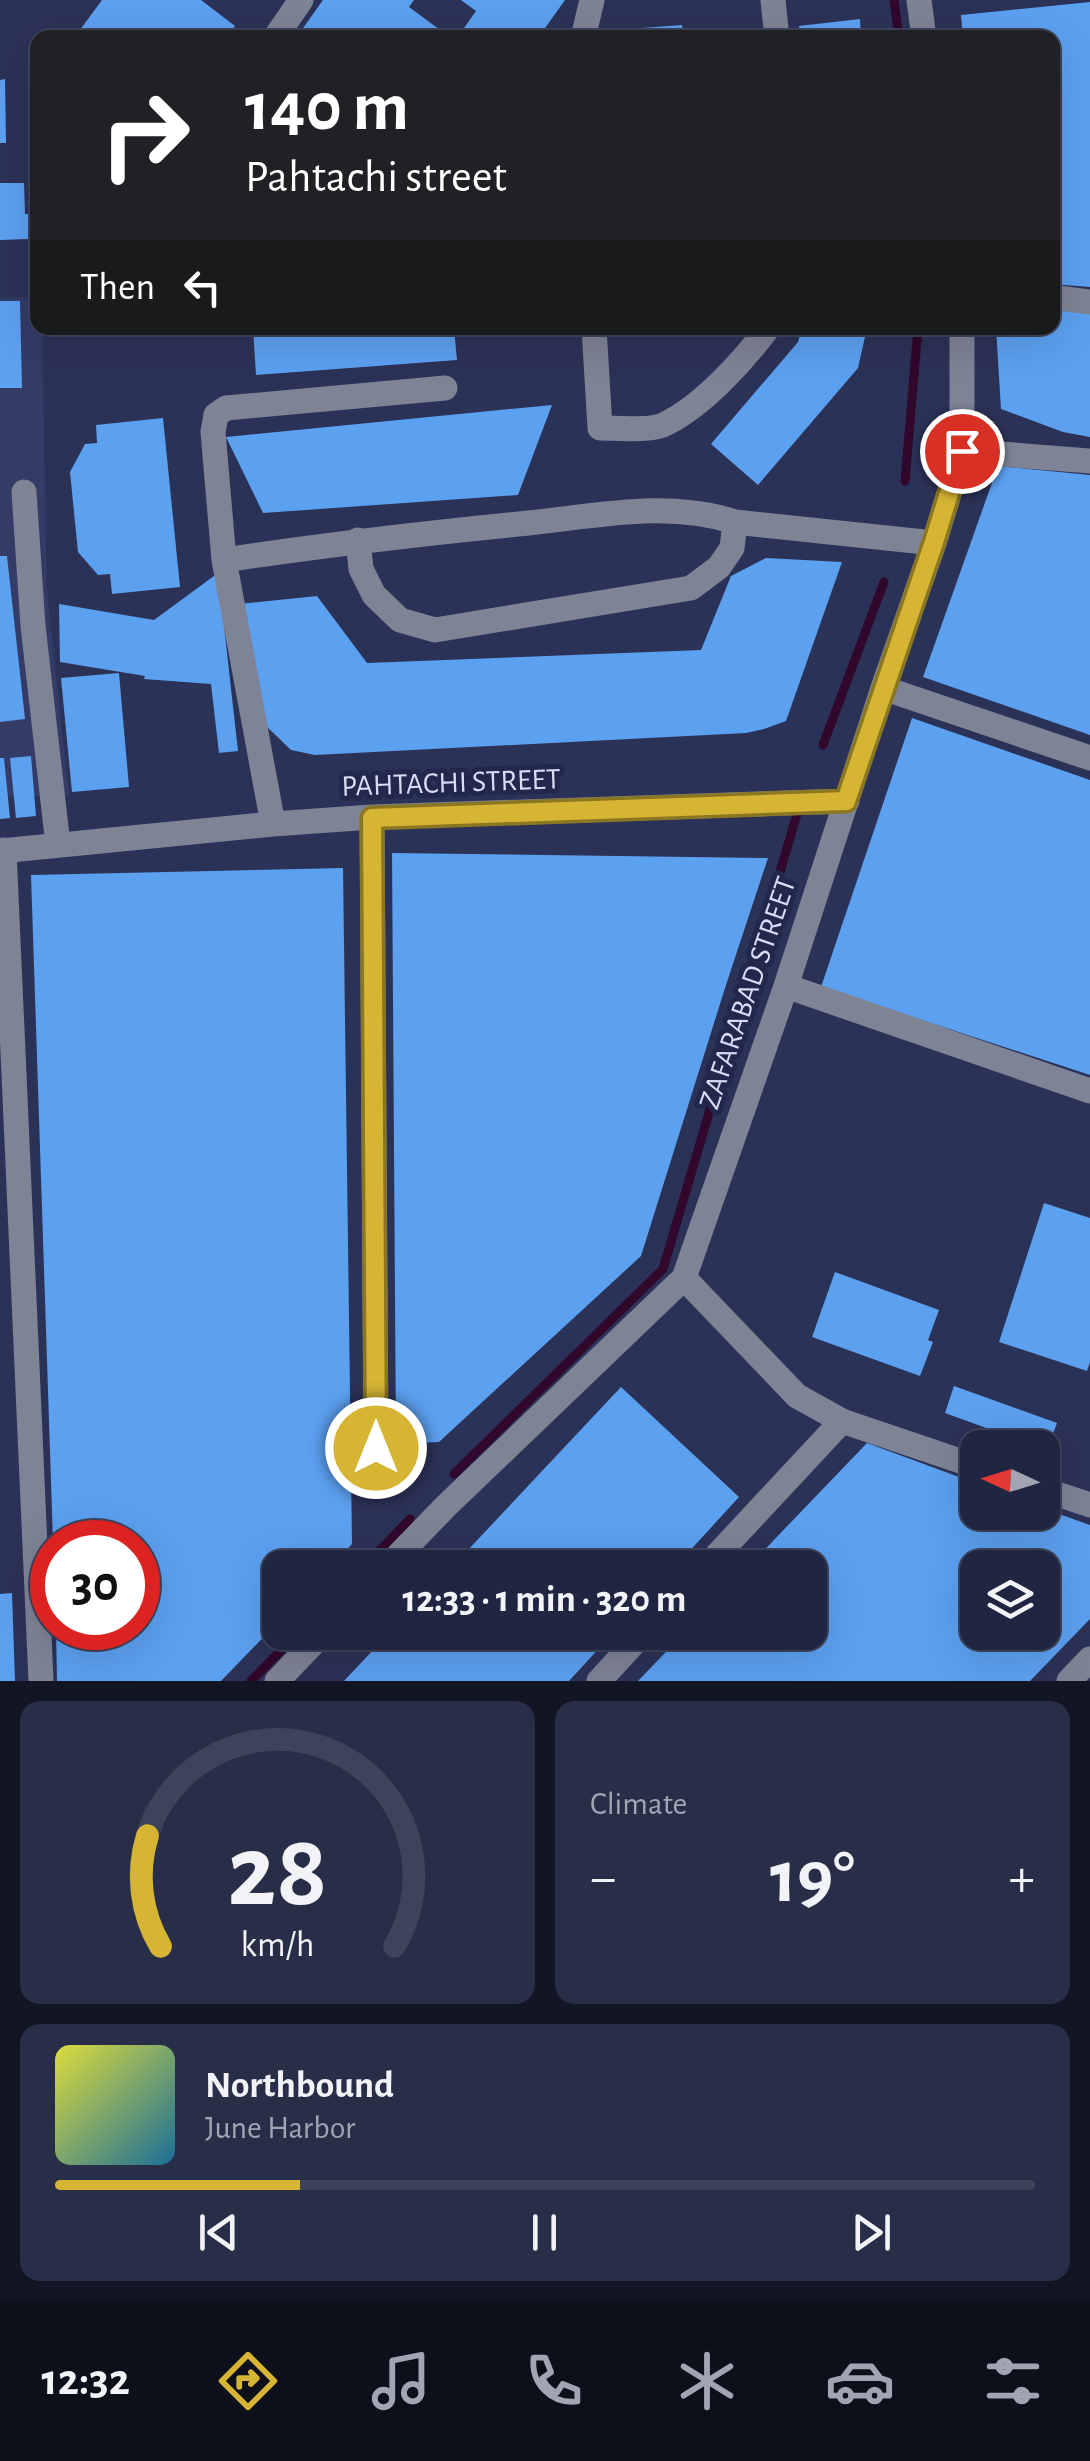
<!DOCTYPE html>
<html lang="en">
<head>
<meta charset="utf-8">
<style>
  :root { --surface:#202641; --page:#282e48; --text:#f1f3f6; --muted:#a2a5b1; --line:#3d435a; --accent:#d6b534 }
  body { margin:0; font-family:"Alegreya Sans",sans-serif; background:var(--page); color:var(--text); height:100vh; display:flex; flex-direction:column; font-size:38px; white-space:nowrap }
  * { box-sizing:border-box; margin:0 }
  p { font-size:32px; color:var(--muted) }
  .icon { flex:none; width:55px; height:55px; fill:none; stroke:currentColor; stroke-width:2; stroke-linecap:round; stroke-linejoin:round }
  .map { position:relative; height:1681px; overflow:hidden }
  .details { display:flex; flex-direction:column; gap:20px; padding:20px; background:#121524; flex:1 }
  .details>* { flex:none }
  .hud { position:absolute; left:30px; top:30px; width:1030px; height:305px; border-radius:20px; box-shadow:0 10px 40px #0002,0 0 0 2px var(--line); background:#202124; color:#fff; overflow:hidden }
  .needle { width:65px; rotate:274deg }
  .buttons { position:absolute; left:960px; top:1430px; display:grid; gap:20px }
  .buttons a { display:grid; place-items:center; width:100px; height:100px; border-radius:20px; background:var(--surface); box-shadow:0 10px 40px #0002,0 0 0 2px var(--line); font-size:50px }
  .speed { position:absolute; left:30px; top:1520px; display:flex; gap:20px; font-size:50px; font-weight:700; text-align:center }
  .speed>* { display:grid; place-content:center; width:130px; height:130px; border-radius:50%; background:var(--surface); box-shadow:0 10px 40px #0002,0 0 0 2px var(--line); line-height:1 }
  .speed .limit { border:15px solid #d22; background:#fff; color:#111 }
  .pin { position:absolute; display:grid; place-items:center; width:85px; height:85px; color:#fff; margin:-42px; border:5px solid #fff; border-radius:50%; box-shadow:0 2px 10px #0007 }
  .me { position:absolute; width:110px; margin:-55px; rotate:0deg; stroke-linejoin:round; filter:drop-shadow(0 0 8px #0008) }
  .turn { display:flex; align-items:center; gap:35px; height:210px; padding:0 50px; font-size:45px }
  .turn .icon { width:130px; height:130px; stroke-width:2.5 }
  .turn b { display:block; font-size:70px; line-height:85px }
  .then { display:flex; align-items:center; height:95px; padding:0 50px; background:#0003; gap:20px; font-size:38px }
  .big { font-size:75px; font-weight:600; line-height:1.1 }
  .details .widget { flex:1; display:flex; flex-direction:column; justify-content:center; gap:15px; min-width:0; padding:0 35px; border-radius:20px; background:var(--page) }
  .details .dial { align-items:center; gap:0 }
  .dial svg { height:260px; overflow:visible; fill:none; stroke:var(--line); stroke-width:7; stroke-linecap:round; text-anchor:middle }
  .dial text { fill:var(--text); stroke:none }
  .song { display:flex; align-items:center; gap:30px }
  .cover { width:120px; height:120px; border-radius:15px; background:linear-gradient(135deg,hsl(60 70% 55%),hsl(200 70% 35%)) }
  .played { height:10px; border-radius:5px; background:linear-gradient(90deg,var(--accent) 25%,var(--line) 25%) }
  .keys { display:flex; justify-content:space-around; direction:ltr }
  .heat { display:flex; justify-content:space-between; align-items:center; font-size:55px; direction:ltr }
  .details .tiles { flex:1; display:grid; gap:20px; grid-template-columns:1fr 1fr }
  .widget:last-child { grid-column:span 2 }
  .trip { position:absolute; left:262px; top:1550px; width:565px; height:100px; border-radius:20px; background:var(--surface); box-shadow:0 10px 40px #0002,0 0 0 2px var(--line); font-weight:600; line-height:100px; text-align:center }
  .tabs { display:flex; height:160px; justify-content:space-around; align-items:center; background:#0d0f1a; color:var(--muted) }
  .tabs .icon { width:70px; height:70px }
  .tabs .on { color:var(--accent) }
  .tabs b { font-size:45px; color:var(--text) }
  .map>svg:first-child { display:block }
  .built { fill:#333b66 }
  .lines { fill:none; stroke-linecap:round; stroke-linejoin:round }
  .stream { stroke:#31072b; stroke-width:9 }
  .building { fill:#5ca0f0; fill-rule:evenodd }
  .minor { stroke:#7e8396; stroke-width:25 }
  .route-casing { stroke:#8b7622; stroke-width:25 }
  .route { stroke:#d6b534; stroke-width:18 }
  .labels { text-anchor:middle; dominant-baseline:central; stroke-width:10; stroke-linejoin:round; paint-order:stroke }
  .street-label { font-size:30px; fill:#d7ddf4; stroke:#22284c }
</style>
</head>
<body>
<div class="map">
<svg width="1090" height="1681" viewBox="0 0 1090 1681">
  <rect width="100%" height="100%" fill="#2b3257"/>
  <!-- built -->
  <path class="built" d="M37 297 38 328H42L47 591 69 795 0 797V298Z"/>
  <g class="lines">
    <!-- stream -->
    <path class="stream" d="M894 0 899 38
      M905 481 918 328
      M823 745 884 582
      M454 1474 663 1269 797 814
      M363 1568 410 1519
      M251 1681 299 1632"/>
  </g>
  <!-- building -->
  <path class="building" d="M102 0H201L235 26 227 38H74Z
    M323 0H414L409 7 451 38H296Z
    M461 0H565L538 38H457L476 11Z
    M1090 2V287L1052 284V38H963L961 15Z
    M860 19 861 38H800L799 26Z
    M682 25 683 38H629V29Z
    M5 79 6 143H0V80Z
    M0 183H24L25 214H28V239L0 240Z
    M0 301H20L22 388H0Z
    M1052 304 1090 310V437L1063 432 1001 409 996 328H1052Z
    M253 328H454L457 360 256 375Z
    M802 328H867L858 368 758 485 711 444 798 342Z
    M552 405 518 495 263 513 226 437Z
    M163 418 180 587 112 594 110 574 98 575 78 552 70 472 85 444 97 443 96 425Z
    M998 466 1090 475V735L923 677Z
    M0 556H7L25 719 0 722Z
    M766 558 842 562 786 721 764 729 746 733 315 755 291 750 265 725 239 604 317 596 367 663 701 650 731 576Z
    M218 573 238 751 219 753 211 684 144 679 145 676 60 662 59 604 154 620Z
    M119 673 129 787 72 792 61 678Z
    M912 718 1090 780V1075L821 987Z
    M31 756 36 816 16 818 10 758Z
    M0 758H4L10 818 0 819Z
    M392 853 768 858 725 988 641 1256 439 1442 396 1444Z
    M343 868 352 1544 330 1568H280V1620L221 1681H57L56 1628H138V1542H53L31 875Z
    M1044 1203 1090 1218V1362L1087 1371 999 1342Z
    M835 1272 939 1310 928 1340 933 1342 920 1376 812 1337Z
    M954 1386 1057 1423 1047 1450 945 1413Z
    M621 1387 739 1497 674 1568H451Z
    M867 1443 978 1484V1512H1042V1508L1090 1525V1619L1030 1681H638L685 1632H810V1568H747ZM978 1568H1042V1632H978Z
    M12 1593 15 1681H0V1594Z
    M390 1632H614L569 1681H344Z"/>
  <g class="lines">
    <!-- minor -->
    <path class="minor" d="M773 0 777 38
      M919 0 924 38
      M275 38 301 0
      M583 38 592 0
      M1052 297 1090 302
      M594 328 600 428C616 428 650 431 663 425 702 407 743 361 768 328
      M962 451 1090 461
      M24 492 33 626 58 845
      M358 540 361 569 374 595 400 620 435 630 691 588 719 567 732 548 735 522
      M224 560C325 545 427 533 529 523 597 516 668 500 735 522L934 543
      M883 688 1090 758
      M372 817 376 1448
      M273 824 224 560 213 432 216 415 226 408 445 388
      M4 850 41 1681
      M0 851 273 824 372 817 847 801
      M786 986 1090 1091
      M684 1278 797 1396 842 1421 978 1467
      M1042 1489 1090 1505
      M386 1568 445 1507 684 1278 786 986 883 688 934 543 962 451V328
      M705 1568 842 1421
      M277 1681 324 1632
      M599 1681 644 1632
      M1069 1681 1090 1659"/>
  </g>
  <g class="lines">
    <defs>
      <path id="route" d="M376 1448 372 818 846 801 934 542 962 451"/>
    </defs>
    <!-- route casing -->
    <use href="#route" class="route-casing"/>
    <!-- route -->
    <use href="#route" class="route"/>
  </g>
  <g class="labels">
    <!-- street labels -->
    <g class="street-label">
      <text transform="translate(451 783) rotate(-2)">PAHTACHI STREET</text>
      <text transform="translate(748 993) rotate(-71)">ZAFARABAD STREET</text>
    </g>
  </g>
</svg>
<div class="buttons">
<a><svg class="needle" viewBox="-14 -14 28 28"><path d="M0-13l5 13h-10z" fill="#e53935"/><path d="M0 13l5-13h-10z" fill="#a2a5b1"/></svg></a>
<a><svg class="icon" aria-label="layers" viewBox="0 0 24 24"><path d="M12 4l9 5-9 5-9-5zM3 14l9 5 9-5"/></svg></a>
</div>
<div class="speed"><div class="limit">30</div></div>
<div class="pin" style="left:962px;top:451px;background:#d93025"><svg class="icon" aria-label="arrive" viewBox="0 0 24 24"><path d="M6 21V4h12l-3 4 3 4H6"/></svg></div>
<svg class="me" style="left:376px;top:1448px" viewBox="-20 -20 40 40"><circle r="17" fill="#d6b534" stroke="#fff" stroke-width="3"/><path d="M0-11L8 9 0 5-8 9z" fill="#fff"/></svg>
<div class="trip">12:33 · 1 min · 320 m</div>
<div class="hud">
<div class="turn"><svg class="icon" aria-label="right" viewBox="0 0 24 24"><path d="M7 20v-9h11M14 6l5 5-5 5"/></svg><div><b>140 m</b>Pahtachi street</div></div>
<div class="then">Then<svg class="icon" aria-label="left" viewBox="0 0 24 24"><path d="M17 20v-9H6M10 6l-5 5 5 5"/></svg></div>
</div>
</div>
<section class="details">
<div class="tiles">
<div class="widget dial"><svg viewBox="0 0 100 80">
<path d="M14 69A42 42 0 1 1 86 69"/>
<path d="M14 69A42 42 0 0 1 10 35" stroke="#d6b534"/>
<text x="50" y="56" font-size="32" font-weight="700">28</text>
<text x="50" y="72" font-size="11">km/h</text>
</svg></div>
<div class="widget"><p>Climate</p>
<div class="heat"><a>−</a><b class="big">19°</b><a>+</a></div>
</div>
<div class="widget">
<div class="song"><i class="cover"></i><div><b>Northbound</b><p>June Harbor</p></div></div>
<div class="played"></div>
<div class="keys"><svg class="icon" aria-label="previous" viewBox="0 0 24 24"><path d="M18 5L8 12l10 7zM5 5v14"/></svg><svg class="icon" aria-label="pause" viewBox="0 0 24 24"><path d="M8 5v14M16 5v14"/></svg><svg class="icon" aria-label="next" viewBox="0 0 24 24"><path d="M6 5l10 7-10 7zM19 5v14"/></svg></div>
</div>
</div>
</section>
<nav class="tabs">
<b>12:32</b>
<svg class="icon on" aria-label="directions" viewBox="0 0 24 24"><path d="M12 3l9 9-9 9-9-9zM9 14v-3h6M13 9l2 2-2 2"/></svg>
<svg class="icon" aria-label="music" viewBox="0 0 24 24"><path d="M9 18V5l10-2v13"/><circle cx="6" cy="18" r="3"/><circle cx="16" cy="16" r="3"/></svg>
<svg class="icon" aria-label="phone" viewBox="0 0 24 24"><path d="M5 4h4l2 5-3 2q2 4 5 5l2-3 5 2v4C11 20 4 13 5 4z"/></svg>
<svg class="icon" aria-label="climate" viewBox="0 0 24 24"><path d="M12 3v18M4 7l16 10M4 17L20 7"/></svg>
<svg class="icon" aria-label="car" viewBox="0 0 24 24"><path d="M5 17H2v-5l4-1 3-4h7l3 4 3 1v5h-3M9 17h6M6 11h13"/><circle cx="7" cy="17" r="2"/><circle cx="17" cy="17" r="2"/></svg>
<svg class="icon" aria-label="filters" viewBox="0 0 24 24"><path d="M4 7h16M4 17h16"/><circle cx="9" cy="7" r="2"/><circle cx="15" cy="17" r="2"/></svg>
</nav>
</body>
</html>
